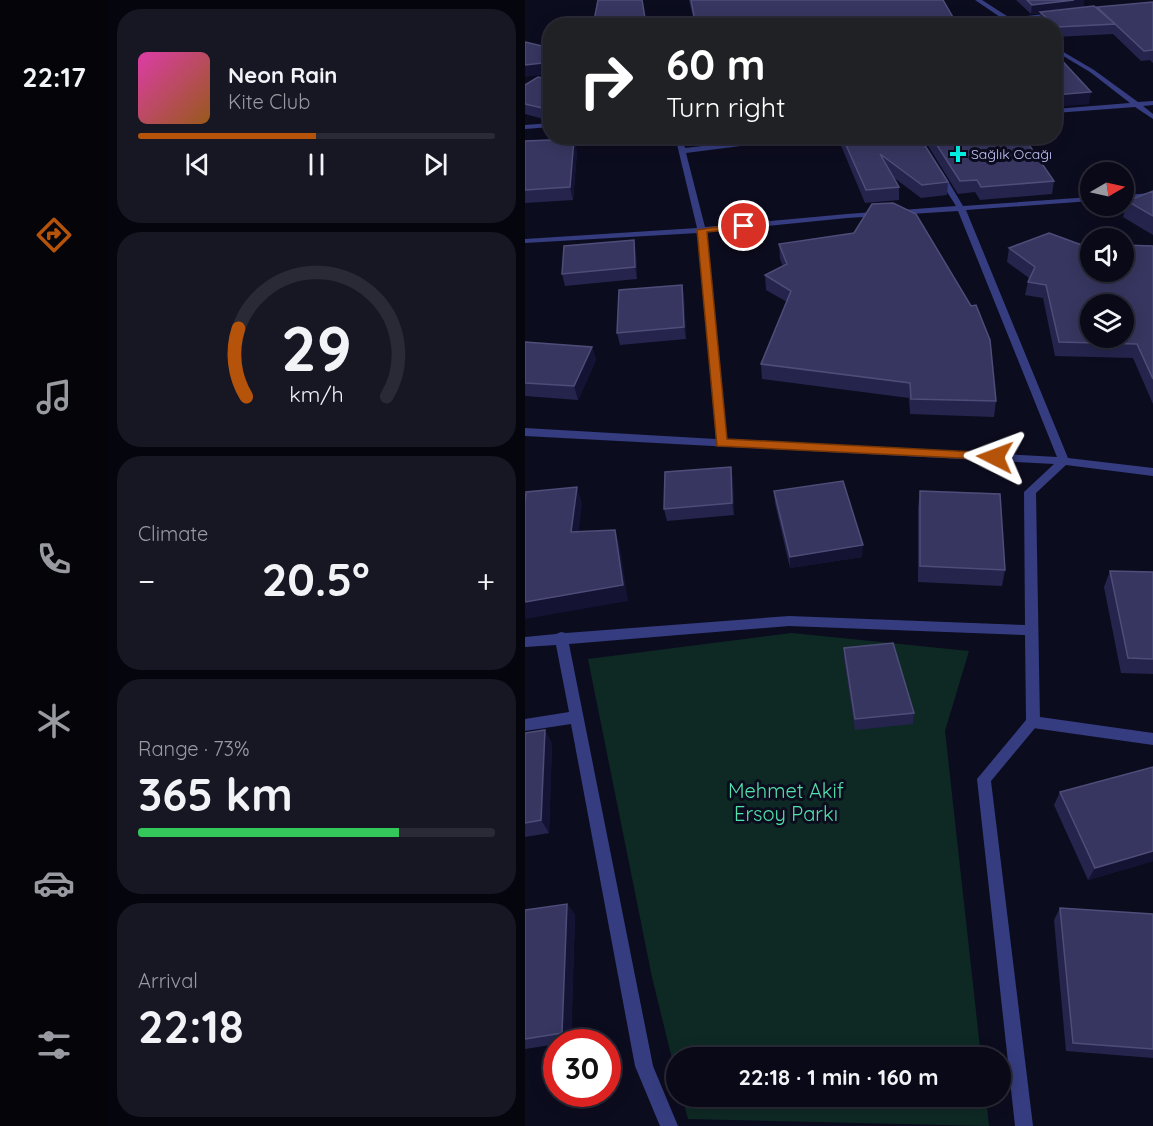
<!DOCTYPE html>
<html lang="en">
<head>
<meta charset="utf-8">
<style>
  :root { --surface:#090917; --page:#171724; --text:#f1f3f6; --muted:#999aa1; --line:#292a36; --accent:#b45309 }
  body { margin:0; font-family:Quicksand,sans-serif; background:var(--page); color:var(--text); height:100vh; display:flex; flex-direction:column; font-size:22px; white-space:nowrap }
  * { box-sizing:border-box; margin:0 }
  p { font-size:20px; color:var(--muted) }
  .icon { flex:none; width:33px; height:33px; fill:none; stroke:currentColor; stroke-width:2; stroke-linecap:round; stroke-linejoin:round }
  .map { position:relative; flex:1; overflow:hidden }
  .drawer { display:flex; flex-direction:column; gap:9px; padding:9px; background:#05050d; width:417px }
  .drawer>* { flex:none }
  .top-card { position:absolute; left:18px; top:18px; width:519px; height:126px; border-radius:24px; box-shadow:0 3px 15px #0003,0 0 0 2px var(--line); background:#202124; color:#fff; overflow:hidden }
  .needle { width:39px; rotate:81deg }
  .controls { position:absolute; left:555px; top:162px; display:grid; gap:12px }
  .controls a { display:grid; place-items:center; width:54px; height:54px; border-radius:50%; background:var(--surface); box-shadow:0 3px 15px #0003,0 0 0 2px var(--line); font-size:30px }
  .speed { position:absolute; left:18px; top:1029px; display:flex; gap:12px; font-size:30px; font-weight:700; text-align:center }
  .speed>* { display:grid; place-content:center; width:78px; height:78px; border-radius:50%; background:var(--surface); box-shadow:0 3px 15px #0003,0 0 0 2px var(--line); line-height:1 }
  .speed .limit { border:9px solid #d22; background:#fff; color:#111 }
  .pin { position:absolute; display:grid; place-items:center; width:51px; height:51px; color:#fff; margin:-26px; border:3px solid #fff; border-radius:50%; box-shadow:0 2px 6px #0007 }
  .me { position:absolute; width:66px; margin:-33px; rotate:273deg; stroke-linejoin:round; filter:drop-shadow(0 0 4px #0008) }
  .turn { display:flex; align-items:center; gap:21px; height:126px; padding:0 24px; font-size:27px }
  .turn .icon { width:78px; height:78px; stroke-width:2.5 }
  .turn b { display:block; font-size:42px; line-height:51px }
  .big { font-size:45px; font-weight:700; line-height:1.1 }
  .drawer .widget { flex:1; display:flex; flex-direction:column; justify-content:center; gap:9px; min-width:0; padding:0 21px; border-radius:24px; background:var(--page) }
  .drawer .dial { align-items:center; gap:0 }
  .dial svg { height:156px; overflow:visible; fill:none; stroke:var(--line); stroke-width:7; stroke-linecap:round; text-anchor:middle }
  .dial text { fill:var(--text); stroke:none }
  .song { display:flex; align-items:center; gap:18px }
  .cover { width:72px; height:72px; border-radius:9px; background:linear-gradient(135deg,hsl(320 70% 55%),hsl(30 70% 35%)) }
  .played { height:6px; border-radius:3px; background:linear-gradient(90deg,var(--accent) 50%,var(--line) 50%) }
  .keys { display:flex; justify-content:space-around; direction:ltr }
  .heat { display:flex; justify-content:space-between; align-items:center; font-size:33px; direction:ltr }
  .charge { height:9px; border-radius:4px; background:linear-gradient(90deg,#34c759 73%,var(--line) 0) }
  .trip { position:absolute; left:141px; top:1047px; width:345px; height:60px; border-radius:30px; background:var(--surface); box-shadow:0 3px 15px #0003,0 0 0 2px var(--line); font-weight:700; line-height:60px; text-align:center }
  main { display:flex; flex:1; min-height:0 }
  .dock { display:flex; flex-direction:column; width:108px; justify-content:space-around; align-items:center; background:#040409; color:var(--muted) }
  .dock .icon { width:42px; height:42px }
  .dock .selected { color:var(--accent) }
  .dock b { font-size:27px; color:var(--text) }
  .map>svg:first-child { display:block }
  .green { fill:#0e2924 }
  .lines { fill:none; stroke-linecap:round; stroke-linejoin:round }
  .service { fill:#353d80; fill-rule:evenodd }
  .minor { fill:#353d80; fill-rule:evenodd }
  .wall { fill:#25244d }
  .shaded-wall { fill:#141333 }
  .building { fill:#373660; stroke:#4e4d79; stroke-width:1.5; fill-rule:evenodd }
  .route { fill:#b45309; stroke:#753606; stroke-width:1.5 }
  .poi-dot { fill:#00f5e8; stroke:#0c0c1f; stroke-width:2 }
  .labels { text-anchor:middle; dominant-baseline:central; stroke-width:6; stroke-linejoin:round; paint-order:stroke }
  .far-poi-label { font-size:14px; fill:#cacbff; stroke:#0c0c1f; text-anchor:start }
  .near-park-label { font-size:20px; fill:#53e2a9; stroke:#0c0c1f }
</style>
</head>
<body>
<main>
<nav class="dock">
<b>22:17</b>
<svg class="icon selected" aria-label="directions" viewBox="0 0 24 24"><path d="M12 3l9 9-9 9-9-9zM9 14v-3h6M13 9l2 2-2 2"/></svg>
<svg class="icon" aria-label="music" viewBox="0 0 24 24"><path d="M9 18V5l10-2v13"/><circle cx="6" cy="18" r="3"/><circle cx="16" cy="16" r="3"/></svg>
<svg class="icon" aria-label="phone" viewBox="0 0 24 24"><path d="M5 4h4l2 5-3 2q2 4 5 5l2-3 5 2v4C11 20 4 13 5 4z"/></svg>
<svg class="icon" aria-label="climate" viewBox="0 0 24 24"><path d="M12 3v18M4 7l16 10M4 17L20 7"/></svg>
<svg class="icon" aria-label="car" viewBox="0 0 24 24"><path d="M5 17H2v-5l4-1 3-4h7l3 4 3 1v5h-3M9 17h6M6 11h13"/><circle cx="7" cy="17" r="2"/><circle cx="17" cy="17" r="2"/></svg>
<svg class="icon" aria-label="filters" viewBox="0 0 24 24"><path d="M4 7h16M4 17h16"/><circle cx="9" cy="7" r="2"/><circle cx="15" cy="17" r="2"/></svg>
</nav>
<section class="drawer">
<div class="widget">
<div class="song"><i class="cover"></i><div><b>Neon Rain</b><p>Kite Club</p></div></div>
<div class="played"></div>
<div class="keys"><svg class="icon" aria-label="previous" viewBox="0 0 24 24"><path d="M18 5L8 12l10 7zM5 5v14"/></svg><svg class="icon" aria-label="pause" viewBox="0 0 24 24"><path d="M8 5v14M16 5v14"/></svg><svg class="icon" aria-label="next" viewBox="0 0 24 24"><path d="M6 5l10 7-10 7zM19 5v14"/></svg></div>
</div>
<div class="widget dial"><svg viewBox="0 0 100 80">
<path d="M14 69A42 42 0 1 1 86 69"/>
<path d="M14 69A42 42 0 0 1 10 34" stroke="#b45309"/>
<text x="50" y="56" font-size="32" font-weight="700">29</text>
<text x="50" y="72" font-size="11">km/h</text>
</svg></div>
<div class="widget"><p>Climate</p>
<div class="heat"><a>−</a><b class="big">20.5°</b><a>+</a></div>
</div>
<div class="widget"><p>Range · 73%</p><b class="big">365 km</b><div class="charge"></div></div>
<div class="widget"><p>Arrival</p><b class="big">22:18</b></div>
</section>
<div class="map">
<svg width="628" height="1126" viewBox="0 0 628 1126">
  <rect width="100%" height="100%" fill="#0c0c1f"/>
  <!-- green -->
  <path class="green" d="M267 633 444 651 420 731 456 1057 152 1058 151 1075 127 977 63 659Z
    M157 1097H461L464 1126 163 1119Z"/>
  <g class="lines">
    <!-- service -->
    <path class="service" d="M508 716 628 733V745L508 728 503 726 501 722 503 718Z"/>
    <!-- minor -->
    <path class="minor" d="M450 0H457L485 18 528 13 531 15 485 23 429 26 478 19Z
      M26 44V48L0 51V47Z
      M530 47 569 70 613 102 628 101V105L618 106 628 114V119L610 107 530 113V109L605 103 565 72 530 51Z
      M26 123V127L0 129V125Z
      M150 136H157L160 148 266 136H292L161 153 180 227 322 214 431 206 410 173 414 171H417L438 206 566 197V201L441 210 543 458 628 468V476L541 465 511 493 515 722 466 781 508 1126H490L452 779 501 720 500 635 264 626 44 644 128 1066 153 1126H135L110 1066 46 724 0 731V719L44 712 31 645 0 647V637L31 634 36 632 41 633 264 616 500 625 499 492 529 464 0 436V428L191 439 173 233 0 243V239L172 228ZM433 211 532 457 202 439 181 232 322 218Z
      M628 193V197L598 199V195Z"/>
  </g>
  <!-- wall -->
  <path class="wall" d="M164 0H418L433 26H170Z
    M491 0H559L558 7 572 9V7L628 2V63L625 60 616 61 588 34 530 37V26H517L514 22 515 13 506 14Z
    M26 80V121L0 114V85Z
    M195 136H225L195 139Z
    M312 136H394L423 182 422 195 396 198 368 177 374 187V200L340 203Z
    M397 136H498L529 181 527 194 455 200 450 192 433 194Z
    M0 141 52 151 48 200 0 203Z
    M628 191V235L598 217 602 201Z
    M254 244 471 401 469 417 385 414 384 398 237 379 236 364 262 302 241 290 240 275 258 266 255 259Z
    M554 244 628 246V404L608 358 530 356 518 298 500 295 503 282 504 278 482 262 484 248Z
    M111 251 112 279 40 286 37 274Z
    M157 285 159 297 161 339 95 345 92 333Z
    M0 342 67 347 71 360 53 400 0 396Z
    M206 467 208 480 209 515 142 521 139 509Z
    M249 491 337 557 265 568 250 503Z
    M395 491 480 570 477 586 393 582V508Z
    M585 571 628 572V674L596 673 579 587Z
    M319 648 389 713 388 724 330 730 319 659Z
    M20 730 27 744 24 833 0 837V733Z
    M628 767V861L563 880 529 805 535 792Z
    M42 904 50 915 46 1041 32 1042V1044L0 1049V910Z
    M535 908 628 914V1058L541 1051 529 920Z"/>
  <!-- shaded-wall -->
  <path class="shaded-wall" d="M549 0H559L558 9 515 12V13L506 14 507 5Z
    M26 62V74L0 77V65Z
    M566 92 564 104 530 107V95Z
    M49 139 52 151 48 200 45 187Z
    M109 240 111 251 112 279 110 267Z
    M157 285 159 297 161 339 159 327Z
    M67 347 71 360 53 400 49 386Z
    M206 467 208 480 209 515 207 503Z
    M52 487 57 503 52 548 46 532Z
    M90 530 95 547 103 601 0 619V602Z
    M338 545 337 557 265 568V557Z
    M20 730 27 744 24 833 16 820Z
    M628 851V861L563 880 570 868Z
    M42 904 50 915 46 1041 37 1033Z"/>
  <!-- building -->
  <path class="building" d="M73 0H117L121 24 119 26H68Z
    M166 0H418L433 26H171Z
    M502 0H549L507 5Z
    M628 2V50L619 51 572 7Z
    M569 6 590 24 532 27 515 12Z
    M0 42 26 48V62L0 65Z
    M530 53 566 92 530 95Z
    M13 77 26 80V110L0 104V85Z
    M317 136H394L423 182 397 185 355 154 374 187 341 190Z
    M406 136H498L529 181 456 187 452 180 435 181Z
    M49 139 45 187 0 190V141Z
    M628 191V216L602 201Z
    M368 203 391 214 446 306 451 305 465 340 471 401 386 399 385 383 236 364 266 291 240 275 262 264 254 244 329 233 347 204Z
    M524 233 554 244H566V272H598V245L628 246V379L612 344 534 342 521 285 503 282 510 267 484 248ZM566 304H598V338H566Z
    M109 240 110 267 37 274 39 246Z
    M157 285 159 327 92 333 94 290Z
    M0 342 67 347 49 386 0 383Z
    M206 467 207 503 139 509 140 472Z
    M318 481 338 545 265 557 249 491Z
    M52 487 46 532 90 530 98 585 0 602V505L1 492Z
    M395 491 475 494 480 570 395 566Z
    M585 571 628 572V659L603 658Z
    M368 643 389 713 330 719 319 648Z
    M20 730 16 820 0 823V733Z
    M628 767V851L570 868 535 792Z
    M42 904 37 1033 0 1039V910Z
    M535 908 628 914V1049L548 1043Z"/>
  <!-- route -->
  <path class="route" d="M219 223 223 226 222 228 182 232 202 439 470 453 475 454V460L192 446 172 230Z"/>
  <!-- markers -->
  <path class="poi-dot" d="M430 145h6v6h6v6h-6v6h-6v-6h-6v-6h6z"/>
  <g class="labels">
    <!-- far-poi labels -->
    <g class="far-poi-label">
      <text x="446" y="154">Sağlık Ocağı</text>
    </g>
    <!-- near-park labels -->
    <g class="near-park-label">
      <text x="261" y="790">Mehmet Akif<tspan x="261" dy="23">Ersoy Parkı</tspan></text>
    </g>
  </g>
</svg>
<div class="controls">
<a><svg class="needle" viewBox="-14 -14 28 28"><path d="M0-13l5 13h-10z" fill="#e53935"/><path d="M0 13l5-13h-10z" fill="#999aa1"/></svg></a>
<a><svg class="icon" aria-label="sound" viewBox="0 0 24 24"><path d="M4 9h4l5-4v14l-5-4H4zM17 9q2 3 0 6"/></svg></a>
<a><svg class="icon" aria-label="layers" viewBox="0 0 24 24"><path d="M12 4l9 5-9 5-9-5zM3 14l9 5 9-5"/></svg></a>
</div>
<div class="speed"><div class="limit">30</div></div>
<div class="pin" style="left:219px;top:226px;background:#d93025"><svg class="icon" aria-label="arrive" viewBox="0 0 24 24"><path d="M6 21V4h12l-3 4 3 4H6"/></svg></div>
<svg class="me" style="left:470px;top:457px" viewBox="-20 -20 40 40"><path d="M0-17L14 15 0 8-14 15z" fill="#b45309" stroke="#fff" stroke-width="4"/></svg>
<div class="trip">22:18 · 1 min · 160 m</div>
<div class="top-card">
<div class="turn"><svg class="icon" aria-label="right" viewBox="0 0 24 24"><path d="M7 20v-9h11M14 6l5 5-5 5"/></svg><div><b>60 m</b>Turn right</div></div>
</div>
</div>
</main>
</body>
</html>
